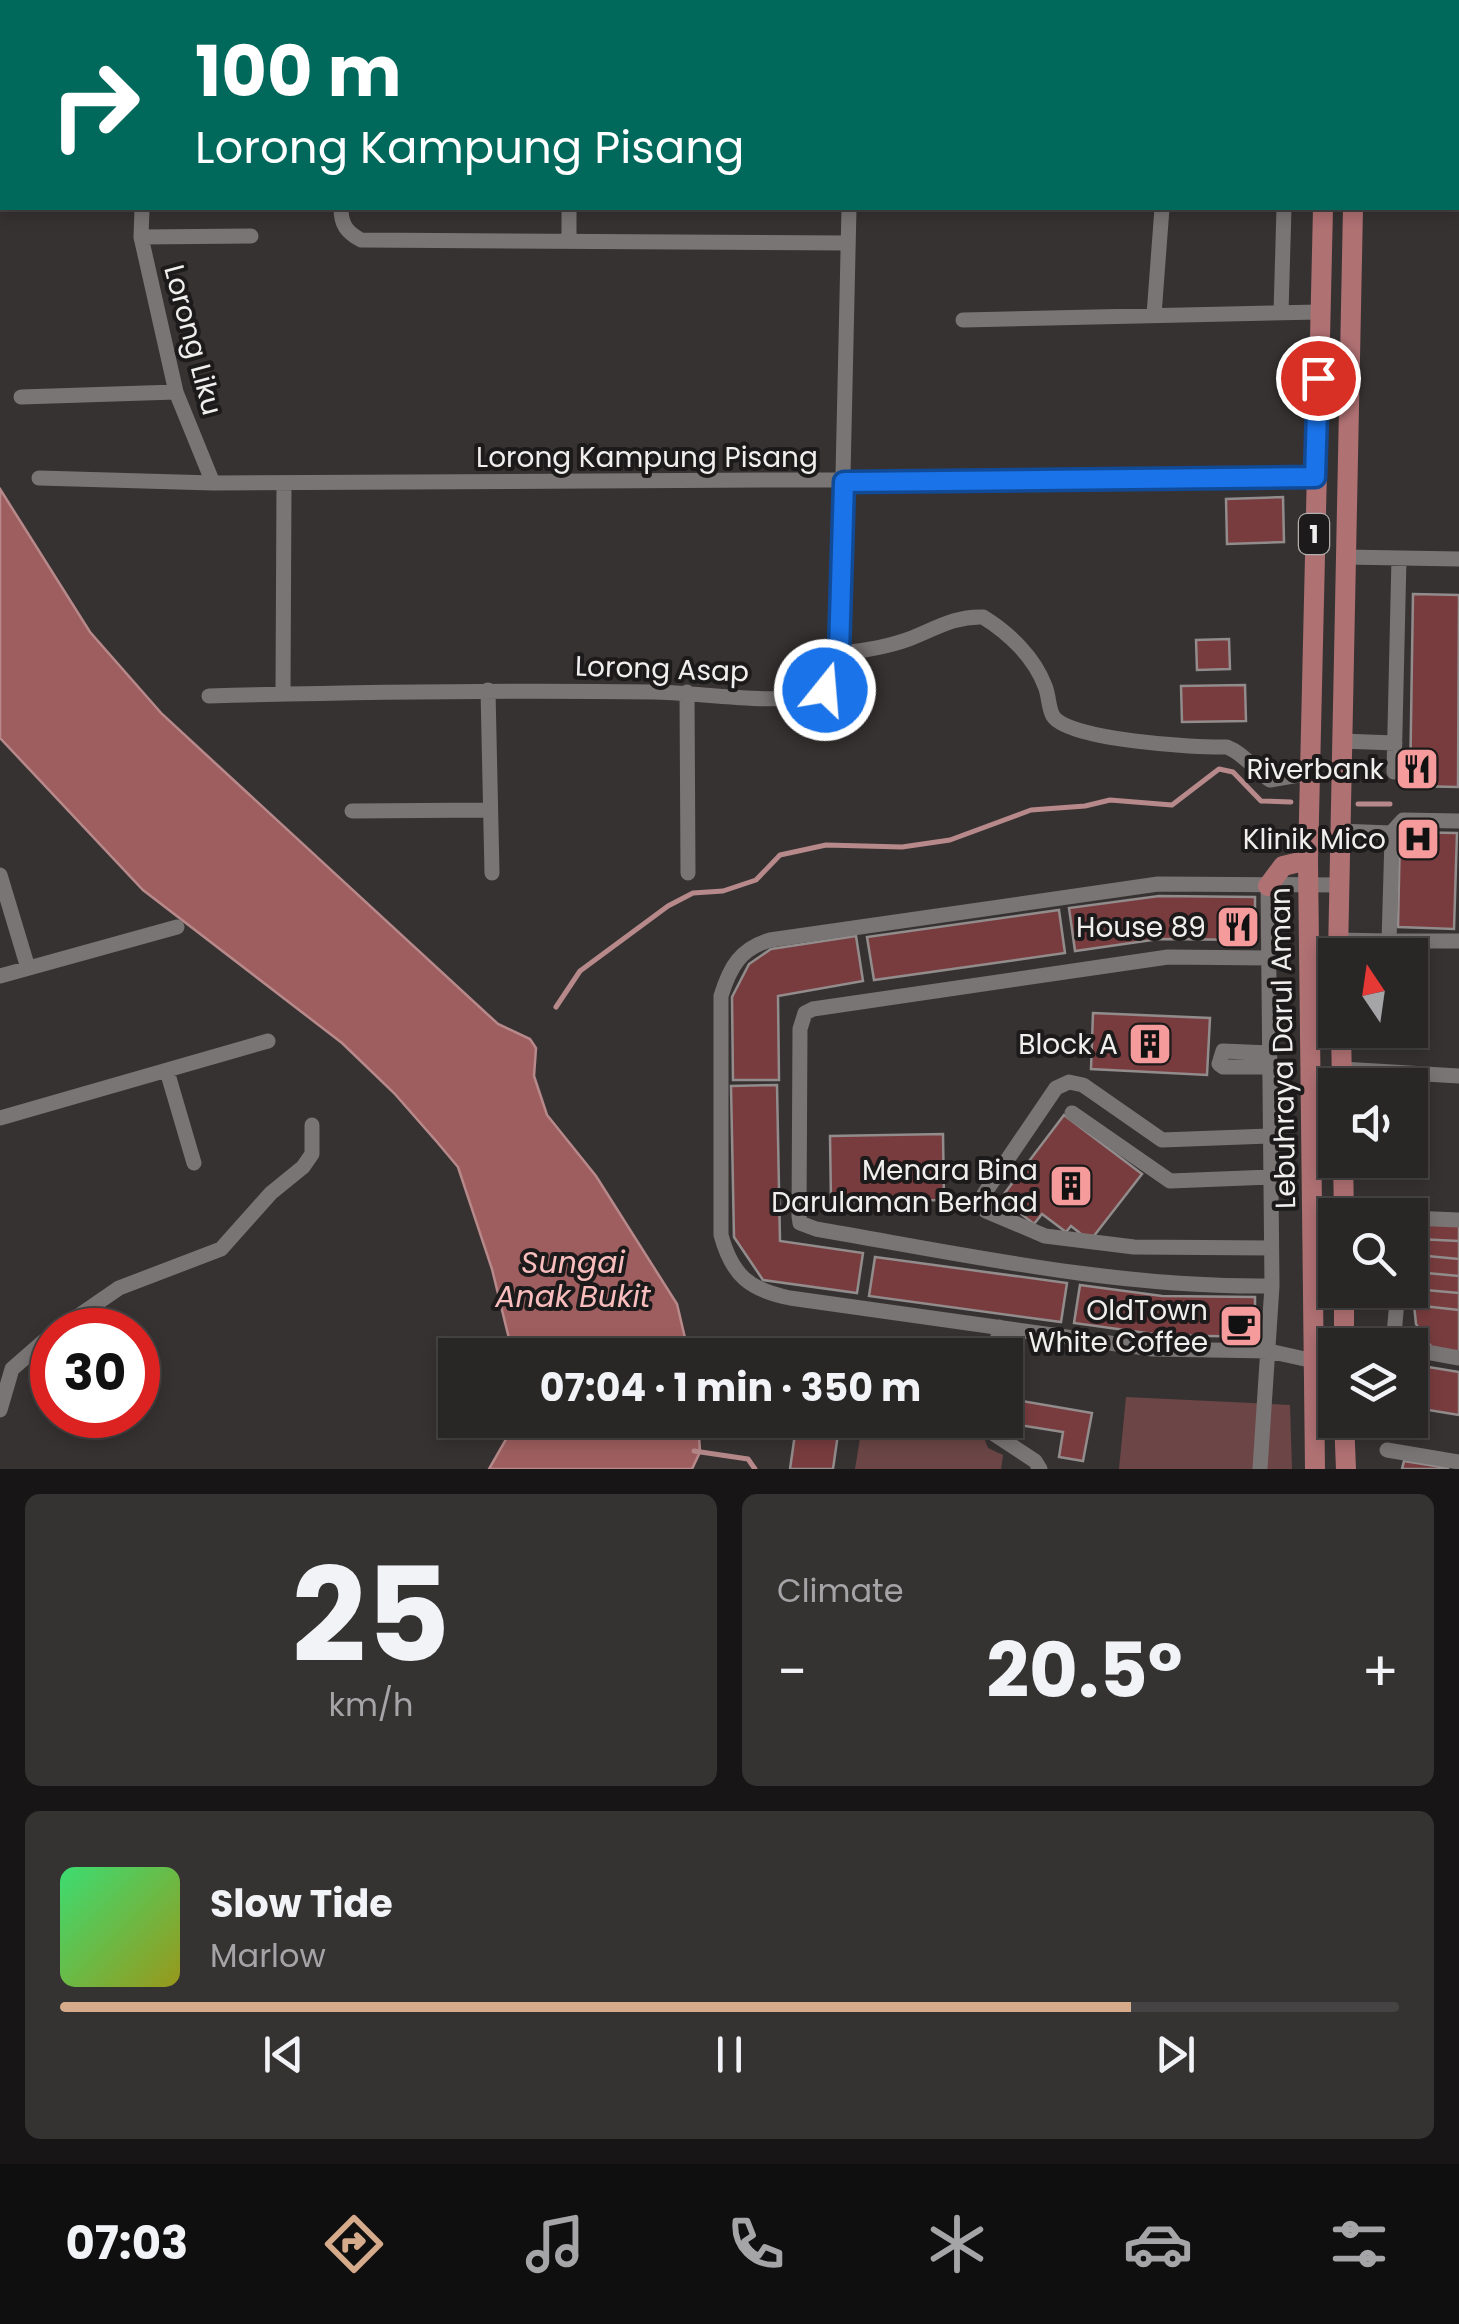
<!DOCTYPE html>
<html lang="en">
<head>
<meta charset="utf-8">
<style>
  :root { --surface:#292626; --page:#353232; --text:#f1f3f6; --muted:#a5a5a7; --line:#454343; --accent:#d6ab8b }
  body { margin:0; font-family:Poppins,sans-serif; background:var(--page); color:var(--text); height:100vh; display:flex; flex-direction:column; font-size:38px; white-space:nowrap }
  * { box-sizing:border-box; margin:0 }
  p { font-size:32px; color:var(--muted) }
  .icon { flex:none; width:55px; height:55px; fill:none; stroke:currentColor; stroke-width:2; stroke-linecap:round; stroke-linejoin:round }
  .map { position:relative; height:1469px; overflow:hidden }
  .drawer { display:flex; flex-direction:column; gap:25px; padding:25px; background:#171515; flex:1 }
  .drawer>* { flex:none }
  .banner { position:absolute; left:0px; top:0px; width:1460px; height:210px; box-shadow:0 5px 15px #0003,0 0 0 2px var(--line); background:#00695c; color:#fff; overflow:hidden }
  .needle { width:65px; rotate:347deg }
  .fabs { position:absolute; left:1318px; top:938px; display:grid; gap:20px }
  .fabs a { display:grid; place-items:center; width:110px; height:110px; border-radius:0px; background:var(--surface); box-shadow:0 5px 15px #0003,0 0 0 2px var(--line); font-size:50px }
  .speed { position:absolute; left:30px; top:1308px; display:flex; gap:20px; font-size:50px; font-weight:700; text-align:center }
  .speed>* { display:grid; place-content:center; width:130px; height:130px; border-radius:50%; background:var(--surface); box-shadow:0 5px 15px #0003,0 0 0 2px var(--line); line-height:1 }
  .speed .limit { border:15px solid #d22; background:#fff; color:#111 }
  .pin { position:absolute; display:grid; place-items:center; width:85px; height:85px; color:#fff; margin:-42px; border:5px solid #fff; border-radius:50%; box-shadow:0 2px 10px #0007 }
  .me { position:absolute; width:110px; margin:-55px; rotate:17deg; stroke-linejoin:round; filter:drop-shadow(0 0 8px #0008) }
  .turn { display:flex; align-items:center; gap:35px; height:210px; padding:0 30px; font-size:45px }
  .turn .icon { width:130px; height:130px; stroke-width:2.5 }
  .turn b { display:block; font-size:70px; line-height:85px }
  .big { font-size:75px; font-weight:700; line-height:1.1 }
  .drawer .tile { flex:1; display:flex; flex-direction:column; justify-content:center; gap:15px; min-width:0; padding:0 35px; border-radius:15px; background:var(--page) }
  .drawer .dial { align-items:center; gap:0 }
  .dial b { font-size:130px; line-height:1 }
  .song { display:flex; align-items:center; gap:30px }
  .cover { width:120px; height:120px; border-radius:15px; background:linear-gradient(135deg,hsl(140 70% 55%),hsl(60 70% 35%)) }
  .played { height:10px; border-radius:5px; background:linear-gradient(90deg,var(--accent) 80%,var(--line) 80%) }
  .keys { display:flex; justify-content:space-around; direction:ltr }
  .heat { display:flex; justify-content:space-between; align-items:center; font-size:55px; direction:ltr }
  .drawer .tiles { flex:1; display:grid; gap:25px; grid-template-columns:1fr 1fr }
  .tile:last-child { grid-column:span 2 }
  .trip { position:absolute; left:438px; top:1338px; width:585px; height:100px; border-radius:0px; background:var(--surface); box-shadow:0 5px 15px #0003,0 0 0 2px var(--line); font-weight:700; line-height:100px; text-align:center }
  .menu { display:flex; height:160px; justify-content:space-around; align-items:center; background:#100f0f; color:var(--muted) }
  .menu .icon { width:70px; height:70px }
  .menu .selected { color:var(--accent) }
  .menu b { font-size:45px; color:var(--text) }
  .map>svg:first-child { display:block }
  .green { fill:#6c4646 }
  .water { fill:#9e5e5f; stroke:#b7898a; stroke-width:2.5 }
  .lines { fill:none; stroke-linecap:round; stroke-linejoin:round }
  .stream { stroke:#b7898a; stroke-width:5 }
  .building { fill:#783c3e; stroke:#928c8c; stroke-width:2.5 }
  .minor { stroke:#7a7575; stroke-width:15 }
  .major { stroke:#b07173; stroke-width:20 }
  .route-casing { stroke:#114b97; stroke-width:25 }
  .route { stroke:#1a73e8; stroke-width:18 }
  .labels { text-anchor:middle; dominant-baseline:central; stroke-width:8; stroke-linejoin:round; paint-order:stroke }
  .shield { fill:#1c1a1a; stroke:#b1aeae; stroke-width:2.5 }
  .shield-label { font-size:25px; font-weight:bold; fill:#f1eeee }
  .street-label { font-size:28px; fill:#f1eeee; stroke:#1c1a1a }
  .poi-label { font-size:28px; fill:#f1eeee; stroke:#1c1a1a; text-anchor:end }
  .water-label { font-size:30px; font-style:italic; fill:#f9bdbd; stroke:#1c1a1a }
</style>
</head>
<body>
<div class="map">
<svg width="1459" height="1469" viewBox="0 0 1459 1469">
  <rect width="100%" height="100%" fill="#373232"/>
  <!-- green -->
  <path class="green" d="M1126 1397 1290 1405 1292 1469H1119Z
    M863 1420H983L982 1433 988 1448 1003 1455 1001 1469H855Z"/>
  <!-- water -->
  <path class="water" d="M0 489 90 632 162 714 498 1024 530 1039 536 1048 534 1076 547 1115 596 1176 677 1304 689 1355H513L492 1269 458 1167 437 1142 394 1093 342 1043 143 890 0 738Z
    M517 1420H698L700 1452 692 1469H489Z"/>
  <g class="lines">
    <!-- stream -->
    <path class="stream" d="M1358 804H1390
      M556 1007 580 971 668 906 693 893 723 891 756 880 780 855 826 845 902 847 950 840 1031 810 1085 806 1110 800 1172 805 1219 769 1233 772 1261 801 1291 802
      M694 1451 748 1459 755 1469"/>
  </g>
  <!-- building -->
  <path class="building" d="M1283 497 1284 542 1227 544 1226 499Z
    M1413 594 1459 595 1458 787 1410 786Z
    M1229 639 1230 669 1197 670 1196 640Z
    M1245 685 1246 721 1182 722 1181 686Z
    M1400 832 1457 833 1454 929 1398 927Z
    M1159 896 1255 897V940L1159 939 1075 951 1069 908Z
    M1059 910 1065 953 874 980 867 937Z
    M856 936 863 981 778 996 779 1080H733L732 997 749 964 771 949Z
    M1093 1013 1210 1018 1207 1075 1091 1069Z
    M777 1085 780 1241 863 1253 857 1293 763 1280 734 1237 731 1086Z
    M1064 1115 1142 1174 1090 1241 1071 1226 1066 1232 1042 1214 1034 1224 1001 1198Z
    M943 1134 944 1200 831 1202 830 1136Z
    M1419 1222 1459 1224V1241L1418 1239Z
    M1418 1239 1459 1241V1259L1417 1255Z
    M1417 1255 1459 1259V1276L1416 1272Z
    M875 1257 1067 1283 1061 1322 869 1296Z
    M1416 1272 1459 1276V1293L1415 1289Z
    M1080 1285 1162 1296 1255 1297V1337L1161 1335 1074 1323Z
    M1415 1289 1459 1293V1310L1414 1305Z
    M1414 1305 1459 1310V1354L1434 1351 1416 1324Z
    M1410 1364 1459 1372V1415L1410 1407Z
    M1005 1398 1092 1413 1083 1461 1059 1457 1063 1432 994 1421 1005 1420Z
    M797 1420H840L833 1469H790Z
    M1404 1461 1448 1468V1469H1402Z"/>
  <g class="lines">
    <!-- minor -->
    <path class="minor" d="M263 0V2
      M543 0 596 2
      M626 0 627 2
      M315 2V0
      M476 2 494 0
      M858 2V0
      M884 2H1278
      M1409 2V0
      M1458 69H1459
      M142 208 141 237 176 392 213 483
      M341 208C341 224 346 232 361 240L848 243
      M569 208V240
      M141 237 251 236
      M1281 313 1284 208
      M1154 315 1162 208
      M963 320 1320 312
      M21 397 176 392
      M39 478 213 483 1315 477
      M1344 557 1459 559
      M839 653C862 651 887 647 909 639 935 629 954 616 983 617 1009 633 1034 657 1045 686 1049 695 1048 707 1053 716 1068 740 1196 748 1227 747 1243 753 1255 770 1270 780L1310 773
      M488 690 492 873
      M687 692 688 873
      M283 694 284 483
      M209 696C357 692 505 690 654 692 694 692 780 706 814 694 835 687 837 673 839 653L849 208
      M1341 741 1395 743
      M1394 772 1399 558
      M352 811 489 810
      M1391 833 1403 820 1459 821
      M0 875 28 968
      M1338 940 1389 941 1392 839 1391 833 1339 831
      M1389 941H1459
      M1269 958 1168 957 813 1009 805 1013 800 1029 799 1216 800 1223 816 1229C967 1255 1117 1288 1272 1286
      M0 976 177 927
      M1270 1053 1223 1051 1219 1064 1223 1067H1270
      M1342 1069 1459 1076
      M167 1071 194 1163
      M1072 1113 1170 1181 1271 1177
      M0 1118 268 1041
      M1269 1136 1162 1140 1083 1085 1069 1082 1056 1088 984 1194 986 1211 1045 1236 1134 1247 1271 1248
      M1344 1213 1373 1215
      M1410 1218 1459 1220
      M58 1330 119 1288 221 1249 271 1193 303 1167 312 1154V1125
      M1344 1337 1389 1345
      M1393 1345 1398 1290
      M1410 1349 1459 1358
      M996 1355 999 1327
      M1314 1361 1269 1351 1152 1349 790 1298C749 1290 732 1275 721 1235V996C730 967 740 949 770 940L1158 884 1339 885
      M0 1410 12 1369 52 1334
      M989 1420 991 1432 1035 1461 1040 1469
      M1387 1450 1459 1462
      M1260 1469 1272 1286 1268 886"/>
    <!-- major -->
    <path class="major" d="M1329 2V0
      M1357 2V0
      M1268 886 1283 866 1308 860
      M1338 955 1353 208
      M1341 1030 1342 1085
      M1343 1160 1344 1215
      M1344 1290V1345
      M1344 1420 1346 1469
      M1315 1469 1308 860 1323 208"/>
  </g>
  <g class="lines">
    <defs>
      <path id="route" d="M825 690 836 674 839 653 844 482 1315 477 1318 378"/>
    </defs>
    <!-- route casing -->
    <use href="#route" class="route-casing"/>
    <!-- route -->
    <use href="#route" class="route"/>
  </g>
  <!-- icons -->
  <defs>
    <symbol id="restaurant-square" viewBox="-11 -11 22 22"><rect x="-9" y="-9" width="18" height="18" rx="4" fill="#f59b9c" stroke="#1c1a1a"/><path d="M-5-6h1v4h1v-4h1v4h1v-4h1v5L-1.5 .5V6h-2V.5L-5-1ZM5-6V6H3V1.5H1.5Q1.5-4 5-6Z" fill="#111"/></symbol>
    <symbol id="hospital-square" viewBox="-11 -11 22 22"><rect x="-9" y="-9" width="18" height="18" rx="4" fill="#f59b9c" stroke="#1c1a1a"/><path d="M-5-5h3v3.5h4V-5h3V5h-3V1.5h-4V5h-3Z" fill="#111"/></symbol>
    <symbol id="building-square" viewBox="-11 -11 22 22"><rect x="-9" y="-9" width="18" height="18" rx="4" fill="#f59b9c" stroke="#1c1a1a"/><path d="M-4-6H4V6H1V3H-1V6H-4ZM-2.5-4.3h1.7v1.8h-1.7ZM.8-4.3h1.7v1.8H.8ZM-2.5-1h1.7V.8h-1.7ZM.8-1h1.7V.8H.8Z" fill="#111"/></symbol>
    <symbol id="cafe-square" viewBox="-11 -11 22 22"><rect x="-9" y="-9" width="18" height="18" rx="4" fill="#f59b9c" stroke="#1c1a1a"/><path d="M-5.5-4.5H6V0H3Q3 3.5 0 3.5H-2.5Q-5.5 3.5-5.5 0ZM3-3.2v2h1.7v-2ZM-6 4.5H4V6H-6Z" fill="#111"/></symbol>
  </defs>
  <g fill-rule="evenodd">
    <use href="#restaurant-square" x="1392" y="744" width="50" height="50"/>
    <use href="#hospital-square" x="1393" y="814" width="50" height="50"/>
    <use href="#restaurant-square" x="1213" y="902" width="50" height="50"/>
    <use href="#building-square" x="1125" y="1019" width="50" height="50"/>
    <use href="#building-square" x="1046" y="1161" width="50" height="50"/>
    <use href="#cafe-square" x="1216" y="1301" width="50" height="50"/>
  </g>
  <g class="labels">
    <!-- shield labels -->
    <rect class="shield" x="1299" y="514" width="30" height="40" rx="8"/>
    <g class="shield-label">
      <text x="1314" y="534">1</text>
    </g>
    <!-- street labels -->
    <g class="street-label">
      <text transform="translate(193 340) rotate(75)">Lorong Liku</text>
      <text x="647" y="457">Lorong Kampung Pisang</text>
      <text transform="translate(662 669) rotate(2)">Lorong Asap</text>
      <text transform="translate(1283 1048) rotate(-91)">Lebuhraya Darul Aman</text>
    </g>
    <!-- poi labels -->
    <g class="poi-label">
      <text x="1384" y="769">Riverbank</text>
      <text x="1386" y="839">Klinik Mico</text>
      <text x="1206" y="927">House 89</text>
      <text x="1118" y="1044">Block A</text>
      <text x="1038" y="1170">Menara Bina<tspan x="1038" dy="32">Darulaman Berhad</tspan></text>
      <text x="1208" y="1310">OldTown<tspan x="1208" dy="32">White Coffee</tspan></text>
    </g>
    <!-- water labels -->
    <g class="water-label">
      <text x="573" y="1262">Sungai<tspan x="573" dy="34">Anak Bukit</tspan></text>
    </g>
  </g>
</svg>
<div class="fabs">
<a><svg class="needle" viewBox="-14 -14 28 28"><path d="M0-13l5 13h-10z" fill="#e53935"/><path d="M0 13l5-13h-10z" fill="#a5a5a7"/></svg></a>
<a><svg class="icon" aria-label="sound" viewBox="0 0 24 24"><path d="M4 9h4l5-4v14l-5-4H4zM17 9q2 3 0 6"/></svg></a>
<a><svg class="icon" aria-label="search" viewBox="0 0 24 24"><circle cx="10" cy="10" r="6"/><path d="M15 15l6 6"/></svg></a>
<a><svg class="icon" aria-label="layers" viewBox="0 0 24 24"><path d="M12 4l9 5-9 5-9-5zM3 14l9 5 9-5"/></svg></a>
</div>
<div class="speed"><div class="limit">30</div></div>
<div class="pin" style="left:1318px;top:378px;background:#d93025"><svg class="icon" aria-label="arrive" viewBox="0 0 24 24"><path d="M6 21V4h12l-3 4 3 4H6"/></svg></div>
<svg class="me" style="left:825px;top:690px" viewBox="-20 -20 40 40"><circle r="17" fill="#1a73e8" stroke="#fff" stroke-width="3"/><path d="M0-11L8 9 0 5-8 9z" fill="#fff"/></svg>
<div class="trip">07:04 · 1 min · 350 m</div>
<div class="banner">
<div class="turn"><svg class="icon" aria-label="right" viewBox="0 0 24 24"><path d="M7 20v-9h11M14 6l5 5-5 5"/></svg><div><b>100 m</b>Lorong Kampung Pisang</div></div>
</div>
</div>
<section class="drawer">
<div class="tiles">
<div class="tile dial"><b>25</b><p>km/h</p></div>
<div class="tile"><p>Climate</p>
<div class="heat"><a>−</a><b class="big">20.5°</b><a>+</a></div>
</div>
<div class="tile">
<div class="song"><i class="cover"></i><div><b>Slow Tide</b><p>Marlow</p></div></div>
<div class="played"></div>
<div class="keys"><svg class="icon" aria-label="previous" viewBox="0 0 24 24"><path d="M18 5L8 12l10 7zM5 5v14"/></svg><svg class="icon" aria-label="pause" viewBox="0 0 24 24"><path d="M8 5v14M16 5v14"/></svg><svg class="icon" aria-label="next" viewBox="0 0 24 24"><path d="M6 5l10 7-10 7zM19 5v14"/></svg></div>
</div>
</div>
</section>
<nav class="menu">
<b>07:03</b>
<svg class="icon selected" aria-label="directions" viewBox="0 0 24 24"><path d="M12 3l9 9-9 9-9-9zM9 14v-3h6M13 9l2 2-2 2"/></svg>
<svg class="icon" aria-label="music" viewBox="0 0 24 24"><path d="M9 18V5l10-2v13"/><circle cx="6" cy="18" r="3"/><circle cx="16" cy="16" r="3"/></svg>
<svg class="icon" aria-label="phone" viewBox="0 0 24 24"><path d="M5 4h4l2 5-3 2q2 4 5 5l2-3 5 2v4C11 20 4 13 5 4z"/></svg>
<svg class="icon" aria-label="climate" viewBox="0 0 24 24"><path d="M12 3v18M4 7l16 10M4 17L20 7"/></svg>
<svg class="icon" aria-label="car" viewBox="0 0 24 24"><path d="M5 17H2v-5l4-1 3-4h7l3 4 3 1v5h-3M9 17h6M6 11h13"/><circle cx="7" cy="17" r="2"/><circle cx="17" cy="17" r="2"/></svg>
<svg class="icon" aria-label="filters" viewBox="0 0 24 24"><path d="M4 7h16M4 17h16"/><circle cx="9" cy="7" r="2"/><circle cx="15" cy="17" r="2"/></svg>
</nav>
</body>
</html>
